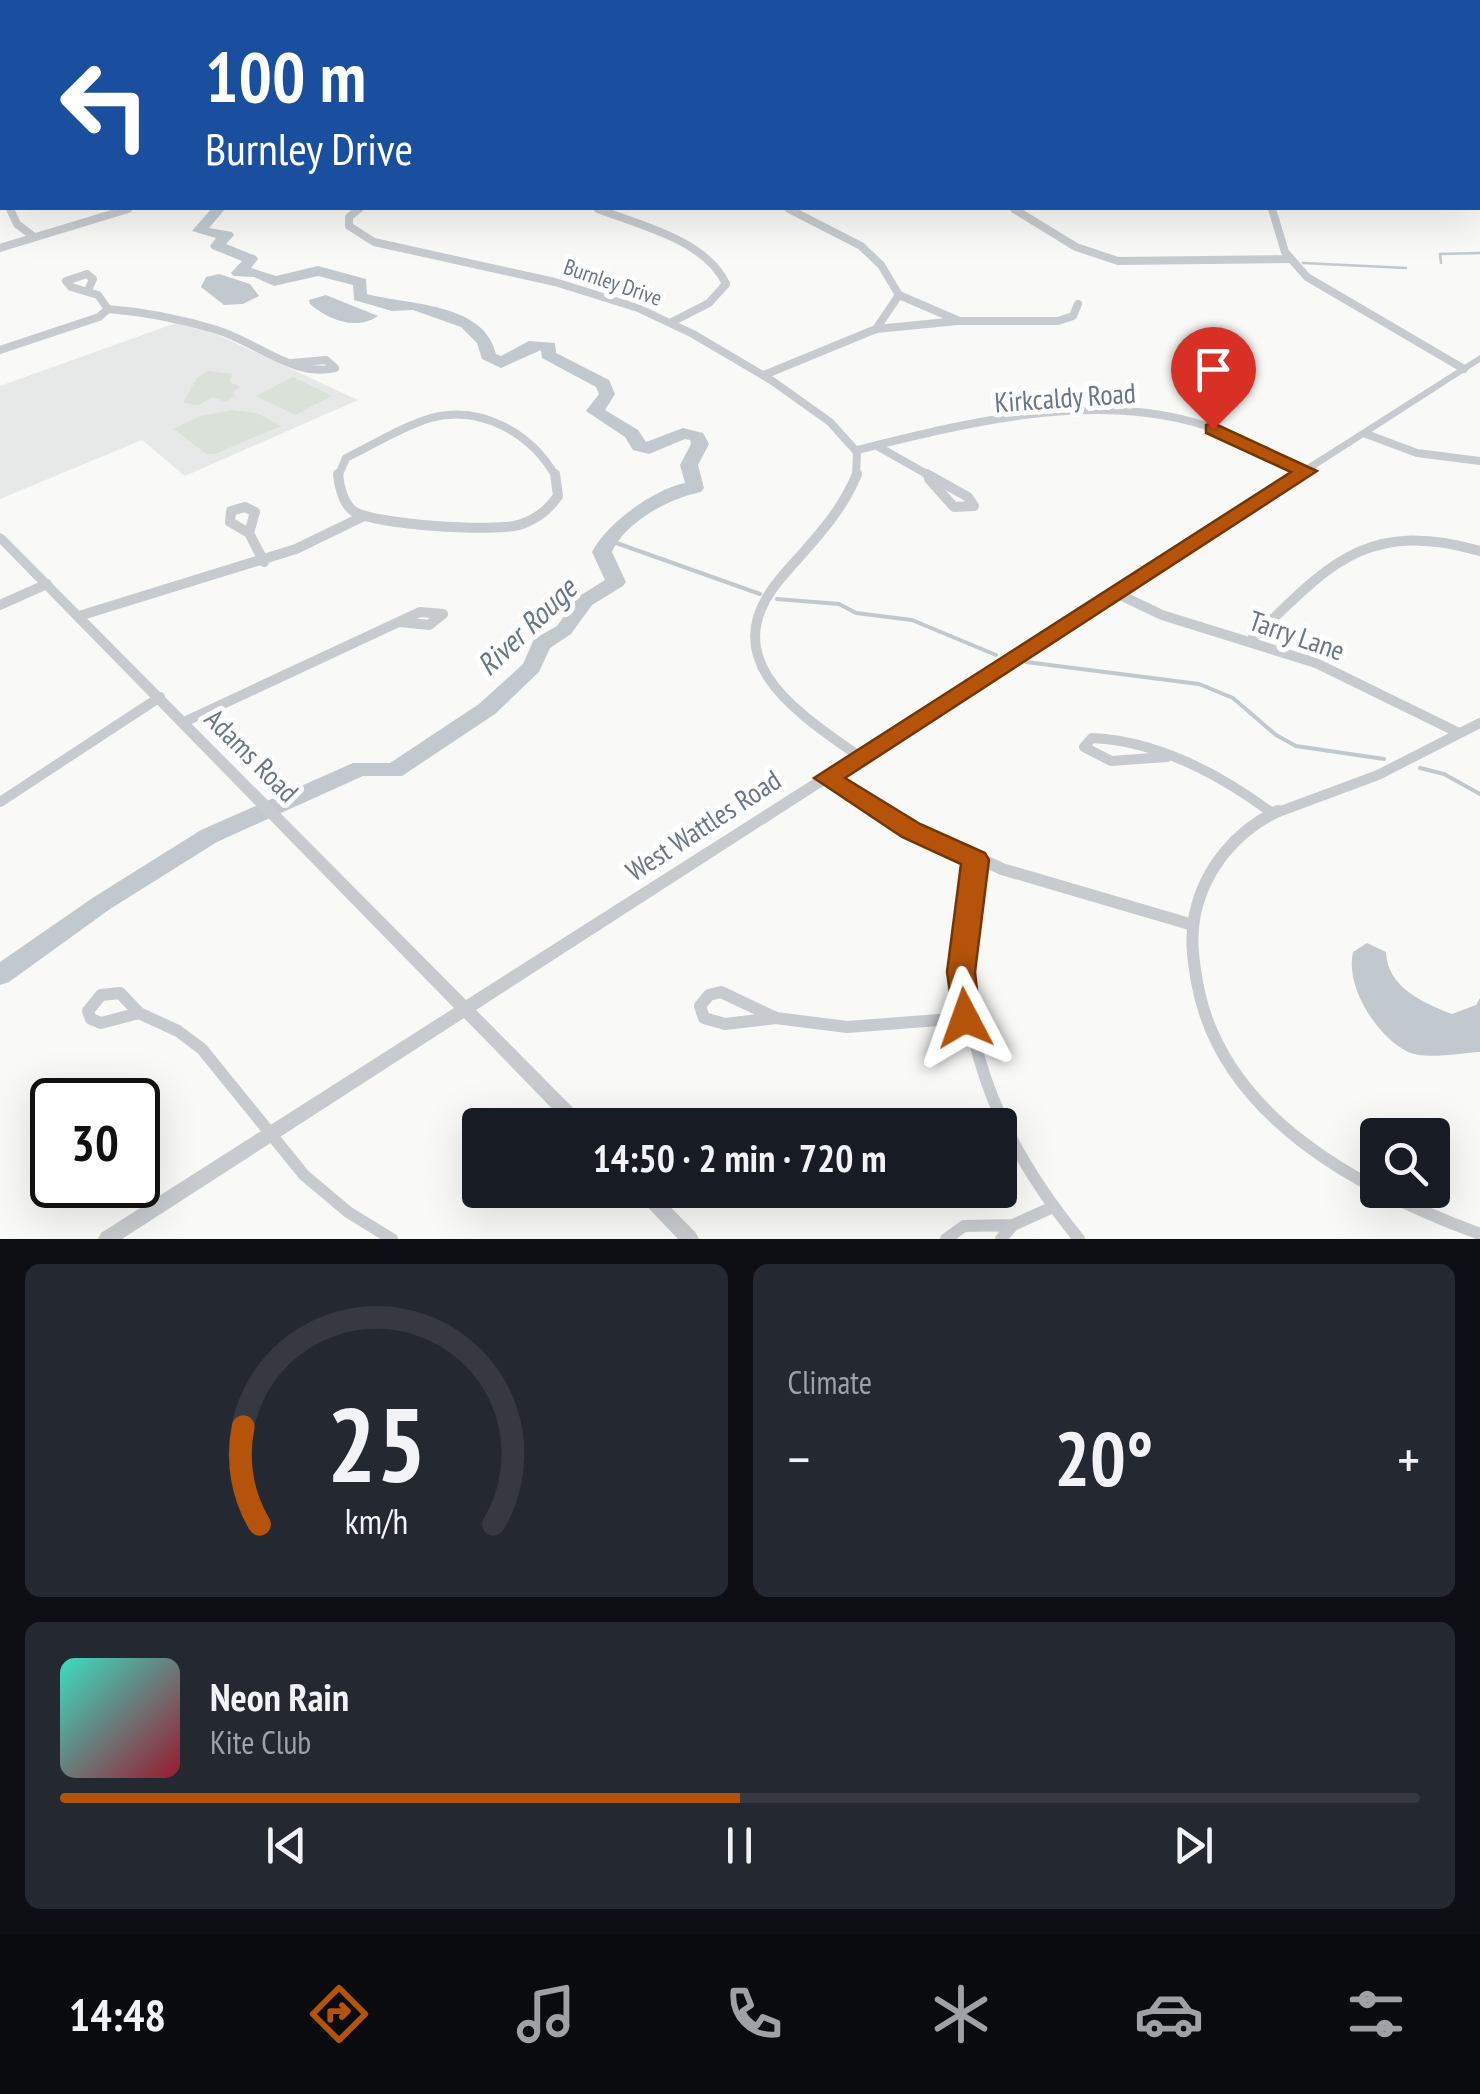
<!DOCTYPE html>
<html lang="en">
<head>
<meta charset="utf-8">
<style>
  :root { --surface:#171b24; --page:#242831; --text:#f1f3f6; --muted:#9ea1a6; --line:#363941; --accent:#b45309 }
  body { margin:0; font-family:"PT Sans Narrow",sans-serif; background:var(--page); color:var(--text); height:100vh; display:flex; flex-direction:column; font-size:38px; white-space:nowrap }
  * { box-sizing:border-box; margin:0 }
  p { font-size:32px; color:var(--muted) }
  .icon { flex:none; width:55px; height:55px; fill:none; stroke:currentColor; stroke-width:2; stroke-linecap:round; stroke-linejoin:round }
  .map { position:relative; height:1239px; overflow:hidden }
  .panel { display:flex; flex-direction:column; gap:25px; padding:25px; background:#0d0f14; flex:1 }
  .panel>* { flex:none }
  .banner { position:absolute; left:0px; top:0px; width:1480px; height:210px; box-shadow:0 10px 40px #0002; background:#1a4fa0; color:#fff; overflow:hidden }
  .fabs { position:absolute; left:1360px; top:1118px; display:grid; gap:20px }
  .fabs a { display:grid; place-items:center; width:90px; height:90px; border-radius:10px; background:var(--surface); box-shadow:0 10px 40px #0002; font-size:50px }
  .speed { position:absolute; left:30px; top:1078px; display:flex; gap:20px; font-size:50px; font-weight:700; text-align:center }
  .speed>* { display:grid; place-content:center; width:130px; height:130px; border-radius:50%; background:var(--surface); box-shadow:0 10px 40px #0002; line-height:1 }
  .speed .limit { border:5px solid #111; border-radius:15px; background:#fff; color:#111 }
  .pin { position:absolute; display:grid; place-items:center; width:85px; height:85px; color:#fff; margin:-102px -42px; border-radius:50% 50% 50% 0; rotate:-45deg; box-shadow:0 0 10px #0007 }
  .pin .icon { rotate:45deg }
  .me { position:absolute; width:110px; margin:-55px; rotate:356deg; stroke-linejoin:round; filter:drop-shadow(0 0 8px #0008) }
  .turn { display:flex; align-items:center; gap:35px; height:210px; padding:0 40px; font-size:45px }
  .turn .icon { width:130px; height:130px; stroke-width:2.5 }
  .turn b { display:block; font-size:70px; line-height:85px }
  .big { font-size:75px; font-weight:600; line-height:1.1 }
  .panel .widget { flex:1; display:flex; flex-direction:column; justify-content:center; gap:15px; min-width:0; padding:0 35px; border-radius:15px; background:var(--page) }
  .panel .dial { align-items:center; gap:0 }
  .dial svg { height:260px; overflow:visible; fill:none; stroke:var(--line); stroke-width:7; stroke-linecap:round; text-anchor:middle }
  .dial text { fill:var(--text); stroke:none }
  .song { display:flex; align-items:center; gap:30px }
  .cover { width:120px; height:120px; border-radius:15px; background:linear-gradient(135deg,hsl(170 70% 55%),hsl(350 70% 35%)) }
  .played { height:10px; border-radius:5px; background:linear-gradient(90deg,var(--accent) 50%,var(--line) 50%) }
  .keys { display:flex; justify-content:space-around; direction:ltr }
  .heat { display:flex; justify-content:space-between; align-items:center; font-size:55px; direction:ltr }
  .panel .tiles { flex:1; display:grid; gap:25px; grid-template-columns:1fr 1fr }
  .widget:last-child { grid-column:span 2 }
  .trip { position:absolute; left:462px; top:1108px; width:555px; height:100px; border-radius:10px; background:var(--surface); box-shadow:0 10px 40px #0002; font-weight:600; line-height:100px; text-align:center }
  .dock { display:flex; height:160px; justify-content:space-around; align-items:center; background:#090b0e; color:var(--muted) }
  .dock .icon { width:70px; height:70px }
  .dock .current { color:var(--accent) }
  .dock b { font-size:45px; color:var(--text) }
  .map>svg:first-child { display:block }
  .built { fill:#e7e8e8 }
  .green { fill:#dae1d8 }
  .water { fill:#c1c9ce }
  .lines { fill:none; stroke-linecap:round; stroke-linejoin:round }
  .stream-far1 { stroke:#c1c9ce; stroke-width:2.5 }
  .stream { stroke:#c1c9ce; stroke-width:4 }
  .river { fill:#c1c9ce; fill-rule:evenodd }
  .minor-far3 { stroke:#c7cace; stroke-width:6 }
  .minor-far2 { stroke:#c7cace; stroke-width:8 }
  .minor-far1 { stroke:#c7cace; stroke-width:10 }
  .minor { stroke:#c7cace; stroke-width:12 }
  .tertiary { fill:#c7cace; fill-rule:evenodd }
  .rail-casing { stroke:#a8acb3; stroke-width:5 }
  .rail { stroke:#fff; stroke-width:2.5; stroke-dasharray:8; stroke-linecap:butt }
  .route { fill:#b45309; stroke:#753606; stroke-width:2.5 }
  .labels { text-anchor:middle; dominant-baseline:central; stroke-width:10; stroke-linejoin:round; paint-order:stroke }
  .far-street-label { font-size:22px; fill:#697687; stroke:#fff }
  .street-label { font-size:28px; fill:#697687; stroke:#fff }
  .water-label { font-size:30px; font-style:italic; fill:#657783; stroke:#fff }
</style>
</head>
<body>
<div class="map">
<svg width="1480" height="1239" viewBox="0 0 1480 1239">
  <rect width="100%" height="100%" fill="#f9f9f7"/>
  <!-- built -->
  <path class="built" d="M176 323 218 335 358 400 185 476 142 440 0 499V386Z"/>
  <!-- green -->
  <path class="green" d="M78 0H542L540 2Z
    M208 371 232 374 230 382 240 387 232 393 236 396 226 402 212 397 199 405 183 403 197 378Z
    M293 377 332 396 295 415 256 396Z
    M232 410 257 413 281 426 215 454H206L174 429 200 416Z"/>
  <!-- water -->
  <path class="water" d="M219 274 250 284 259 296 243 304 224 305 201 287 206 277Z
    M326 295 378 316C355 331 329 320 310 304L309 300Z
    M1367 943 1386 952C1387 987 1423 1003 1452 1014L1476 1005 1480 998V1052C1460 1053 1426 1060 1408 1052 1376 1036 1345 986 1353 952Z"/>
  <g class="lines">
    <!-- stream-far1 -->
    <path class="stream-far1" d="M1303 263 1406 268
      M1441 263 1440 254 1480 253"/>
    <!-- stream -->
    <path class="stream" d="M608 540 760 594
      M777 599 839 604 856 613 912 620 996 655
      M1026 662 1199 684 1233 698 1276 735 1296 746 1384 759
      M1420 768 1444 774 1480 794"/>
    <!-- river -->
    <path class="river" d="M212 208H226L209 228 232 232 234 235 226 244 256 256 258 259 251 268 276 276 318 266 366 279 367 294C407 305 484 302 496 354L501 356 529 341 555 343 556 353 609 380 615 394 605 410 638 430 646 442 683 428 703 433 709 444 698 465 704 488 701 492C670 498 625 522 612 552L626 582 623 586 592 605 571 634 550 648 539 672 495 714 402 776H363L217 842 110 909 9 982 0 985V962L94 897 201 830 353 763H390L479 704 523 664 534 639 557 626 578 597 605 580 592 552C606 524 654 489 685 483L680 465 691 444 690 440 685 439 649 454 633 450 625 437 586 411 599 394 596 387 542 358 541 350 501 368 482 359 477 343 461 327 413 310 392 311 354 300 353 285 318 276 274 286 254 277 234 276 231 273 242 261 212 249 210 246 216 238 192 231Z"/>
    <!-- minor-far3 -->
    <path class="minor-far3" d="M597 208 604 211
      M788 208 794 211
      M1013 208 1018 211
      M120 211 130 208
      M356 211 360 208"/>
    <!-- minor-far2 -->
    <path class="minor-far2" d="M10 209 17 224 34 237
      M359 209 349 217V226L374 242 555 282 638 308 693 334 771 380 830 422 857 452 856 477
      M598 209C639 225 706 240 726 284L709 303 670 323
      M789 209 861 246 881 265 899 295 957 320
      M1014 209 1076 247 1118 261 1289 259
      M1272 209 1285 252 1307 277 1464 369
      M0 248 128 209
      M108 309C146 312 181 319 217 330 256 342 294 378 335 368L326 360 292 363
      M876 329 958 321H1058L1073 316 1078 304
      M0 350 99 317 108 309 98 295 71 287 66 281 87 274 93 279 89 288
      M764 375 876 329 899 295
      M1366 434 1417 453 1480 461
      M877 446 932 477
      M857 450C962 424 1086 392 1193 422 1233 433 1270 454 1307 471
      M338 477 346 458C373 445 403 426 431 418 481 404 532 434 556 477"/>
    <!-- minor-far1 -->
    <path class="minor-far1" d="M338 474C339 486 343 502 352 510 369 525 499 533 522 524 538 518 548 510 558 496L555 474
      M857 474C840 516 809 545 780 579 712 660 798 713 860 757
      M927 474 968 497 974 506 954 507 929 479
      M245 507 255 512 249 533 230 522 231 511Z
      M249 533 264 562
      M1116 593 1162 615 1316 663 1457 732
      M0 605 47 584
      M79 616 296 549 364 516
      M1250 641C1328 566 1365 518 1480 551
      M184 722 420 612 443 614 429 625 400 622
      M1167 757 1111 761 1084 747 1092 738C1157 741 1221 775 1272 813
      M826 778 883 814
      M0 802 160 697
      M1273 814 1378 775 1480 723"/>
    <!-- minor -->
    <path class="minor" d="M878 811 1002 869 1193 925
      M1278 811C1236 831 1205 868 1195 914 1190 938 1193 959 1197 982 1221 1118 1363 1191 1480 1234
      M975 860C967 885 966 911 965 936 960 1053 1006 1150 1079 1239
      M721 992 776 1018 725 1024 704 1018 700 1006 709 995Z
      M120 993 139 1013 101 1023 91 1019 88 1011 101 995Z
      M139 1013 178 1031 202 1049 304 1175 348 1212 392 1239
      M776 1018 847 1027 965 1018
      M946 1239 964 1226 1013 1225 1053 1207
      M1001 1239 1013 1225"/>
    <!-- tertiary -->
    <path class="tertiary" d="M1154 0H1161L1163 2H1156Z
      M0 12H2V16H0Z
      M1478 134H1480V138H1478Z
      M1480 355V362L476 1010 585 1120 587 1125H568L464 1018 122 1239H98L101 1233 454 1008 0 544V533L4 535 466 1000Z
      M633 1190H654L696 1233 699 1239H678L636 1195Z"/>
    <defs>
      <path id="rail" d="M0 1 20 2"/>
    </defs>
    <!-- rail casing -->
    <use href="#rail" class="rail-casing"/>
    <!-- rail -->
    <use href="#rail" class="rail"/>
  </g>
  <!-- route -->
  <path class="route" d="M1213 423 1317 471 845 778 920 824 985 853 989 860 975 972 980 1018 975 1026H955L947 972 961 864 902 837 814 778 1291 472 1206 433V425Z"/>
  <g class="labels">
    <!-- far-street labels -->
    <g class="far-street-label">
      <text transform="translate(613 282) rotate(19)">Burnley Drive</text>
    </g>
    <!-- street labels -->
    <g class="street-label">
      <text transform="translate(1065 397) rotate(-4)">Kirkcaldy Road</text>
      <text transform="translate(1297 635) rotate(19)">Tarry Lane</text>
      <text transform="translate(252 755) rotate(45)">Adams Road</text>
      <text transform="translate(703 825) rotate(-33)">West Wattles Road</text>
    </g>
    <!-- water labels -->
    <g class="water-label">
      <text transform="translate(526 626) rotate(-44)">River Rouge</text>
    </g>
  </g>
</svg>
<div class="fabs">
<a><svg class="icon" aria-label="search" viewBox="0 0 24 24"><circle cx="10" cy="10" r="6"/><path d="M15 15l6 6"/></svg></a>
</div>
<div class="speed"><div class="limit">30</div></div>
<div class="pin" style="left:1213px;top:429px;background:#d93025"><svg class="icon" aria-label="arrive" viewBox="0 0 24 24"><path d="M6 21V4h12l-3 4 3 4H6"/></svg></div>
<svg class="me" style="left:965px;top:1018px" viewBox="-20 -20 40 40"><path d="M0-17L14 15 0 8-14 15z" fill="#b45309" stroke="#fff" stroke-width="4"/></svg>
<div class="trip">14:50 · 2 min · 720 m</div>
<div class="banner">
<div class="turn"><svg class="icon" aria-label="left" viewBox="0 0 24 24"><path d="M17 20v-9H6M10 6l-5 5 5 5"/></svg><div><b>100 m</b>Burnley Drive</div></div>
</div>
</div>
<section class="panel">
<div class="tiles">
<div class="widget dial"><svg viewBox="0 0 100 80">
<path d="M14 69A42 42 0 1 1 86 69"/>
<path d="M14 69A42 42 0 0 1 9 39" stroke="#b45309"/>
<text x="50" y="56" font-size="32" font-weight="700">25</text>
<text x="50" y="72" font-size="11">km/h</text>
</svg></div>
<div class="widget"><p>Climate</p>
<div class="heat"><a>−</a><b class="big">20°</b><a>+</a></div>
</div>
<div class="widget">
<div class="song"><i class="cover"></i><div><b>Neon Rain</b><p>Kite Club</p></div></div>
<div class="played"></div>
<div class="keys"><svg class="icon" aria-label="previous" viewBox="0 0 24 24"><path d="M18 5L8 12l10 7zM5 5v14"/></svg><svg class="icon" aria-label="pause" viewBox="0 0 24 24"><path d="M8 5v14M16 5v14"/></svg><svg class="icon" aria-label="next" viewBox="0 0 24 24"><path d="M6 5l10 7-10 7zM19 5v14"/></svg></div>
</div>
</div>
</section>
<nav class="dock">
<b>14:48</b>
<svg class="icon current" aria-label="directions" viewBox="0 0 24 24"><path d="M12 3l9 9-9 9-9-9zM9 14v-3h6M13 9l2 2-2 2"/></svg>
<svg class="icon" aria-label="music" viewBox="0 0 24 24"><path d="M9 18V5l10-2v13"/><circle cx="6" cy="18" r="3"/><circle cx="16" cy="16" r="3"/></svg>
<svg class="icon" aria-label="phone" viewBox="0 0 24 24"><path d="M5 4h4l2 5-3 2q2 4 5 5l2-3 5 2v4C11 20 4 13 5 4z"/></svg>
<svg class="icon" aria-label="climate" viewBox="0 0 24 24"><path d="M12 3v18M4 7l16 10M4 17L20 7"/></svg>
<svg class="icon" aria-label="car" viewBox="0 0 24 24"><path d="M5 17H2v-5l4-1 3-4h7l3 4 3 1v5h-3M9 17h6M6 11h13"/><circle cx="7" cy="17" r="2"/><circle cx="17" cy="17" r="2"/></svg>
<svg class="icon" aria-label="filters" viewBox="0 0 24 24"><path d="M4 7h16M4 17h16"/><circle cx="9" cy="7" r="2"/><circle cx="15" cy="17" r="2"/></svg>
</nav>
</body>
</html>
